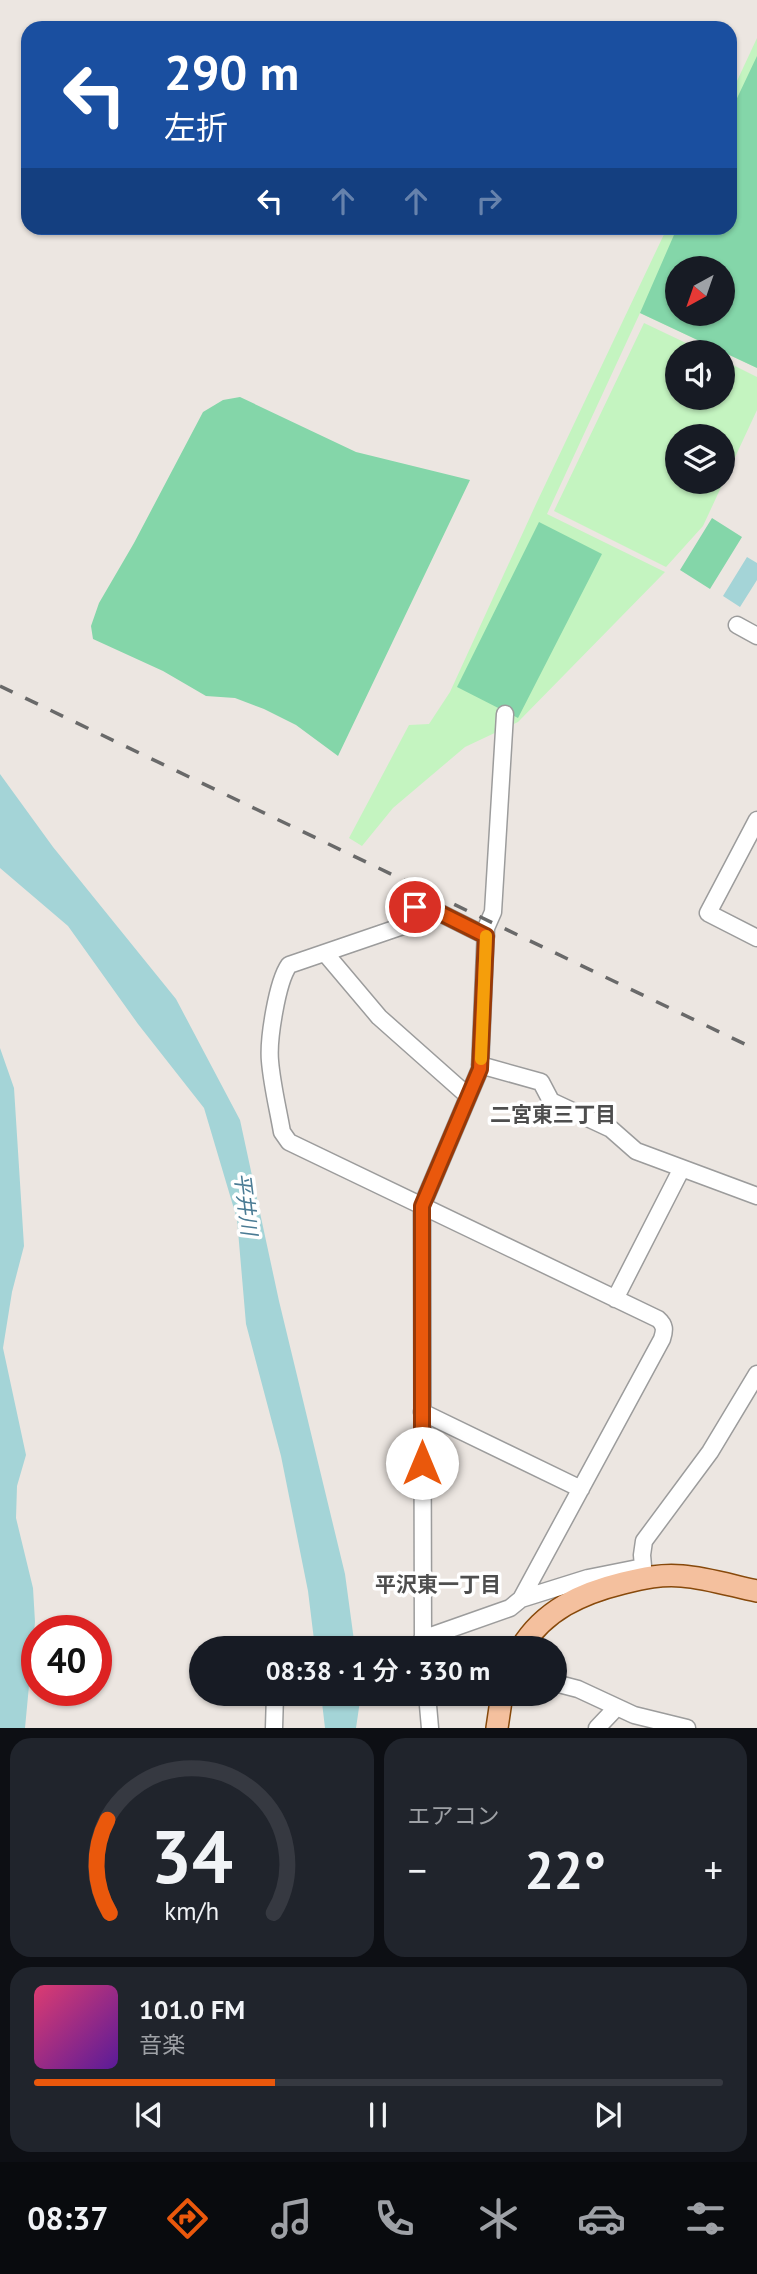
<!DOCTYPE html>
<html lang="ja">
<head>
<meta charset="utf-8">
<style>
  :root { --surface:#171b24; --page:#20242c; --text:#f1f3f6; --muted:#9ea1a6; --line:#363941; --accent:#ea580c }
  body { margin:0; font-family:"PT Sans","Noto Sans JP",sans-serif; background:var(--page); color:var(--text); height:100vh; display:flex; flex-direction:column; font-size:26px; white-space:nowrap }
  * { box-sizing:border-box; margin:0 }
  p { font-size:23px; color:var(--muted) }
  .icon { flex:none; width:38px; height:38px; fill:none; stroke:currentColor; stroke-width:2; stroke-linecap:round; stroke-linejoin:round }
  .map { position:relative; height:1728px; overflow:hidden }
  .panel { display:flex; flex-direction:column; gap:10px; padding:10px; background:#0d0f14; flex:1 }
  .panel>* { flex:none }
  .hud { position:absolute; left:21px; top:21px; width:716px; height:214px; border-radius:21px; box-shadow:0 2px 5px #0004; background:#1a4fa0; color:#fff; overflow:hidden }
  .needle { width:46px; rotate:220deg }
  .fabs { position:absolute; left:665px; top:256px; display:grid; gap:14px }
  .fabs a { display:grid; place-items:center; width:70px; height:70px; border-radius:50%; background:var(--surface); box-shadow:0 2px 5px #0004; font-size:35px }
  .speed { position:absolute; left:21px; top:1615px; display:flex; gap:14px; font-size:35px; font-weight:700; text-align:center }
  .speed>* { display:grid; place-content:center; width:91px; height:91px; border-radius:50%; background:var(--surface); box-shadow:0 2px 5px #0004; line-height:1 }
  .speed .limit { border:10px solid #d22; background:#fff; color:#111 }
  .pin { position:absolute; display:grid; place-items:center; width:60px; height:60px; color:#fff; margin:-30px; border:4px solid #fff; border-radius:50%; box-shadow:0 2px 7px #0007 }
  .me { position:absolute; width:77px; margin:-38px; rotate:0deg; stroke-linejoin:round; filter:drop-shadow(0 0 5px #0008) }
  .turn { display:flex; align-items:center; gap:24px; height:147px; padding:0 28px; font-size:32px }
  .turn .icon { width:91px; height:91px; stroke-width:2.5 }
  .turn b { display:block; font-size:49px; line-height:60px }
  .lanes { display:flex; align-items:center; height:66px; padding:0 28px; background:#0003; justify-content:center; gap:35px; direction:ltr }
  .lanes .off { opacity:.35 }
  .big { font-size:52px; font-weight:600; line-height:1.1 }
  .panel .widget { flex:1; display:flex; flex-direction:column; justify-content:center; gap:10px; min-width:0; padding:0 24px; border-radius:21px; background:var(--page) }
  .panel .dial { align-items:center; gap:0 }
  .dial svg { height:182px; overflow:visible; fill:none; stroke:var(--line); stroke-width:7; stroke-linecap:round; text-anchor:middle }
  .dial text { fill:var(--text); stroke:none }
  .song { display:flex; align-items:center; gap:21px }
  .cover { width:84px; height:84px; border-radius:10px; background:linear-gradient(135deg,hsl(340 70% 55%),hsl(270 70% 35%)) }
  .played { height:7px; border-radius:4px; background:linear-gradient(90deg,var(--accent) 35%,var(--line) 35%) }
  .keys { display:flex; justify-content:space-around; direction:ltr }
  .heat { display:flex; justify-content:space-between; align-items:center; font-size:38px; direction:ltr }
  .panel .tiles { flex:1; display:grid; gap:10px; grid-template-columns:1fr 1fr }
  .widget:last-child { grid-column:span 2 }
  .trip { position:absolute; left:189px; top:1636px; width:378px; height:70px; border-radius:35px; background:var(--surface); box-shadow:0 2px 5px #0004; font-weight:600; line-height:70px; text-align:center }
  .menu { display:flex; height:112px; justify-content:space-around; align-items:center; background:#090b0e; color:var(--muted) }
  .menu .icon { width:49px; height:49px }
  .menu .selected { color:var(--accent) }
  .menu b { font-size:32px; color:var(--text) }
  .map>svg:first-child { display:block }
  .park { fill:#c4f4c0; fill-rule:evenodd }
  .pitch { fill:#84d6a9; fill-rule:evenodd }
  .water { fill:#a4d4d7 }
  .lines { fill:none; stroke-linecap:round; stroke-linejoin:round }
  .minor-casing { stroke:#9c9c9c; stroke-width:19 }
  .major-casing { stroke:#87490b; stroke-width:24 }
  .minor { stroke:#fff; stroke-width:16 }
  .major { stroke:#f4c09e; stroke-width:21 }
  .rail { stroke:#696969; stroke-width:3.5; stroke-dasharray:14 14; stroke-linecap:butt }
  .route-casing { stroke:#983908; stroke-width:18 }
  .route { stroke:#ea580c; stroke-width:12 }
  .slow { stroke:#f59e0b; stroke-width:12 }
  .labels { text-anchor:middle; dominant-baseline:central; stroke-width:7; stroke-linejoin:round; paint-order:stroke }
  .neighbourhood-label { font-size:21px; font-weight:bold; fill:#4e4e4e; stroke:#fff }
  .water-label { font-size:21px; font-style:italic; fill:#4a7b94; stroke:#fff }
</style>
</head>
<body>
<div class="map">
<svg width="757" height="1728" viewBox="0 0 757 1728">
  <rect width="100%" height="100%" fill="#ece6e1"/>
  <!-- park -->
  <path class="park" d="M757 38V368L640 313 547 514 665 572 518 722 465 747 393 808 362 846 349 838 409 725 429 724 450 692 536 504 667 228H730V96ZM677 268H723V313H677Z
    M644 323 705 352H677V397H723V360L757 377V410L703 526 666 567 554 511ZM677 436H723V481H677Z"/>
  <!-- pitch -->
  <path class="pitch" d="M757 56V368L640 313 677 228H730V113ZM677 268H723V313H677Z
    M240 397 356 452 470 480 338 756 296 725 264 709 235 698 206 696 163 671 93 639 91 626 99 603 134 543 203 412 223 400Z
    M712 518 742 537 710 589 680 570Z
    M539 522 602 554 518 718 457 687Z"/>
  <!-- water -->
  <path class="water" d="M747 557 757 563V580L740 607 723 596Z
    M0 774 53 847 176 999 240 1120 279 1301 345 1574 355 1648H315L308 1591 281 1456 246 1324 237 1219 204 1108 138 1024 68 926 0 868Z
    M0 1048 14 1088 24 1246 12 1292 3 1348 26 1455 17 1486 16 1518 33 1588 35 1622 25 1728H0Z
    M321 1694H361L356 1728H325Z"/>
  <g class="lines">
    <defs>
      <path id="minor" d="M737 625 757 636
        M757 820 708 913 757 938
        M325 953 379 1017 468 1096
        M480 1065 541 1082 551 1101 611 1129 636 1151 757 1196
        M615 1299 682 1168
        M422 1412 581 1489
        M644 1578 642 1555 644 1541 710 1452 757 1374
        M521 1599 588 1578 643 1567
        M422 1639 510 1608 521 1599 662 1339C665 1330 665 1325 658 1319L289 1142 282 1132C278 1109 272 1085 270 1061 268 1040 277 982 289 965L403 926 415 907 424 905 486 936
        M423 1648 422 1206 480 1069 486 928 493 912 505 714
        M555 1683 578 1689 634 1715 687 1728
        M427 1694 430 1728
        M274 1728 275 1694
        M597 1728 616 1708"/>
      <path id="major" d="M521 1648C544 1610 582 1593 623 1583 643 1578 662 1574 682 1576 707 1578 733 1586 757 1591
        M497 1728 502 1694"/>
    </defs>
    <!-- minor casing -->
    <use href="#minor" class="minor-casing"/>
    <!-- major casing -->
    <use href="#major" class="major-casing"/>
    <!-- minor -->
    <use href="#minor" class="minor"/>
    <!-- major -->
    <use href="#major" class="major"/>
    <!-- rail -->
    <path class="rail" d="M0 686 757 1050"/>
  </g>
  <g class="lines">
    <defs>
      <path id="route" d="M415 907 424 905 486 936 480 1069 422 1206V1463"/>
    </defs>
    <!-- route casing -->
    <use href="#route" class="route-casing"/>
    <!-- route -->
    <use href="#route" class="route"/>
    <!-- slow -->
    <path class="slow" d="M481 1059 486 936"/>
  </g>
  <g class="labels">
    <!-- neighbourhood labels -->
    <g class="neighbourhood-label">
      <text x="553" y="1114">二宮東三丁目</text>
      <text x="438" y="1584">平沢東一丁目</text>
    </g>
    <!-- water labels -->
    <g class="water-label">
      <text transform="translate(246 1204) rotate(83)">平井川</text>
    </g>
  </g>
</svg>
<div class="fabs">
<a><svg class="needle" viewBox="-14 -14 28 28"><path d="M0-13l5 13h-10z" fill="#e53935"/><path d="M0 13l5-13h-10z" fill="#9ea1a6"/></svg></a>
<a><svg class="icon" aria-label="sound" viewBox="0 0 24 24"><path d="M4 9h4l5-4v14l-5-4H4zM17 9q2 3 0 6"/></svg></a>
<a><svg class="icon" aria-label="layers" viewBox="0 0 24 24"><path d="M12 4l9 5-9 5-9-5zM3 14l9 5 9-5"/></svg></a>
</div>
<div class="speed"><div class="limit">40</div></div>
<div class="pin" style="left:415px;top:907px;background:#d93025"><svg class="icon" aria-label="arrive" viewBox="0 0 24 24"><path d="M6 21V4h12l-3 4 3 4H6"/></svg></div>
<svg class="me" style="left:422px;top:1463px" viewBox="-20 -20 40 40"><circle r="19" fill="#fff"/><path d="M0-13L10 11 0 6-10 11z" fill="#ea580c"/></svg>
<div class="trip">08:38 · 1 分 · 330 m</div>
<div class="hud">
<div class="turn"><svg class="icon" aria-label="left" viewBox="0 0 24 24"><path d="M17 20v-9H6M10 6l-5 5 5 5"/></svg><div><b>290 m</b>左折</div></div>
<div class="lanes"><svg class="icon" aria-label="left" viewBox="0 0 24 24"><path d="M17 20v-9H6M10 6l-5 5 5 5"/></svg><svg class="icon off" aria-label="ahead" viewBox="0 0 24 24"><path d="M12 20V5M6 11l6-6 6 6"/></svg><svg class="icon off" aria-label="ahead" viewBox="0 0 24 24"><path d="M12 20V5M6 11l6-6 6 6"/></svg><svg class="icon off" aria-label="right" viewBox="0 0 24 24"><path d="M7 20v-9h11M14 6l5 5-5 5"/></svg></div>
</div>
</div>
<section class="panel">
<div class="tiles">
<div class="widget dial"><svg viewBox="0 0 100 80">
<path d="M14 69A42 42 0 1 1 86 69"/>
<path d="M14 69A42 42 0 0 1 13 28" stroke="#ea580c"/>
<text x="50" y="56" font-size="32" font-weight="700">34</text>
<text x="50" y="72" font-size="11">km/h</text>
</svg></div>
<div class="widget"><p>エアコン</p>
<div class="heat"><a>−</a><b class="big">22°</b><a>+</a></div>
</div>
<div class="widget">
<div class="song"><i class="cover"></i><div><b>101.0 FM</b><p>音楽</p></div></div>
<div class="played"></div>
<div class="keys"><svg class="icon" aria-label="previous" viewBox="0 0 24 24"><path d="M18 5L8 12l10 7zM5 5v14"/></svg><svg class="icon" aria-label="pause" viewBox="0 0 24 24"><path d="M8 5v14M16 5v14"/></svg><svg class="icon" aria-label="next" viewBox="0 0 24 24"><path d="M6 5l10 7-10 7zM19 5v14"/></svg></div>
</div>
</div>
</section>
<nav class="menu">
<b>08:37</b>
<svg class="icon selected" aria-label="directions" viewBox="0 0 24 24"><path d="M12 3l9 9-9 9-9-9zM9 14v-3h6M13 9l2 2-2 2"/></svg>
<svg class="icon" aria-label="music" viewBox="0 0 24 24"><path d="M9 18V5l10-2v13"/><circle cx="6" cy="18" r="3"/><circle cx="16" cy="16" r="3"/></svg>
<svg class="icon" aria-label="phone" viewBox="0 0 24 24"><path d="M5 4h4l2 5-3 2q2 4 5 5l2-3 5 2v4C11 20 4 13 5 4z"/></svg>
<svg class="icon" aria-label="climate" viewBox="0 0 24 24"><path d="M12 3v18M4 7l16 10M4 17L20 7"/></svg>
<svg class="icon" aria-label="car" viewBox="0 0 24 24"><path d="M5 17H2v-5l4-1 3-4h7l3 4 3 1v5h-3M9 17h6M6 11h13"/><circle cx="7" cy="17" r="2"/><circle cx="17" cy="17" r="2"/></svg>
<svg class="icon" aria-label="filters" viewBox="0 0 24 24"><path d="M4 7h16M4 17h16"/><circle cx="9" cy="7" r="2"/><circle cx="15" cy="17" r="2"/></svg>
</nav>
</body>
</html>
